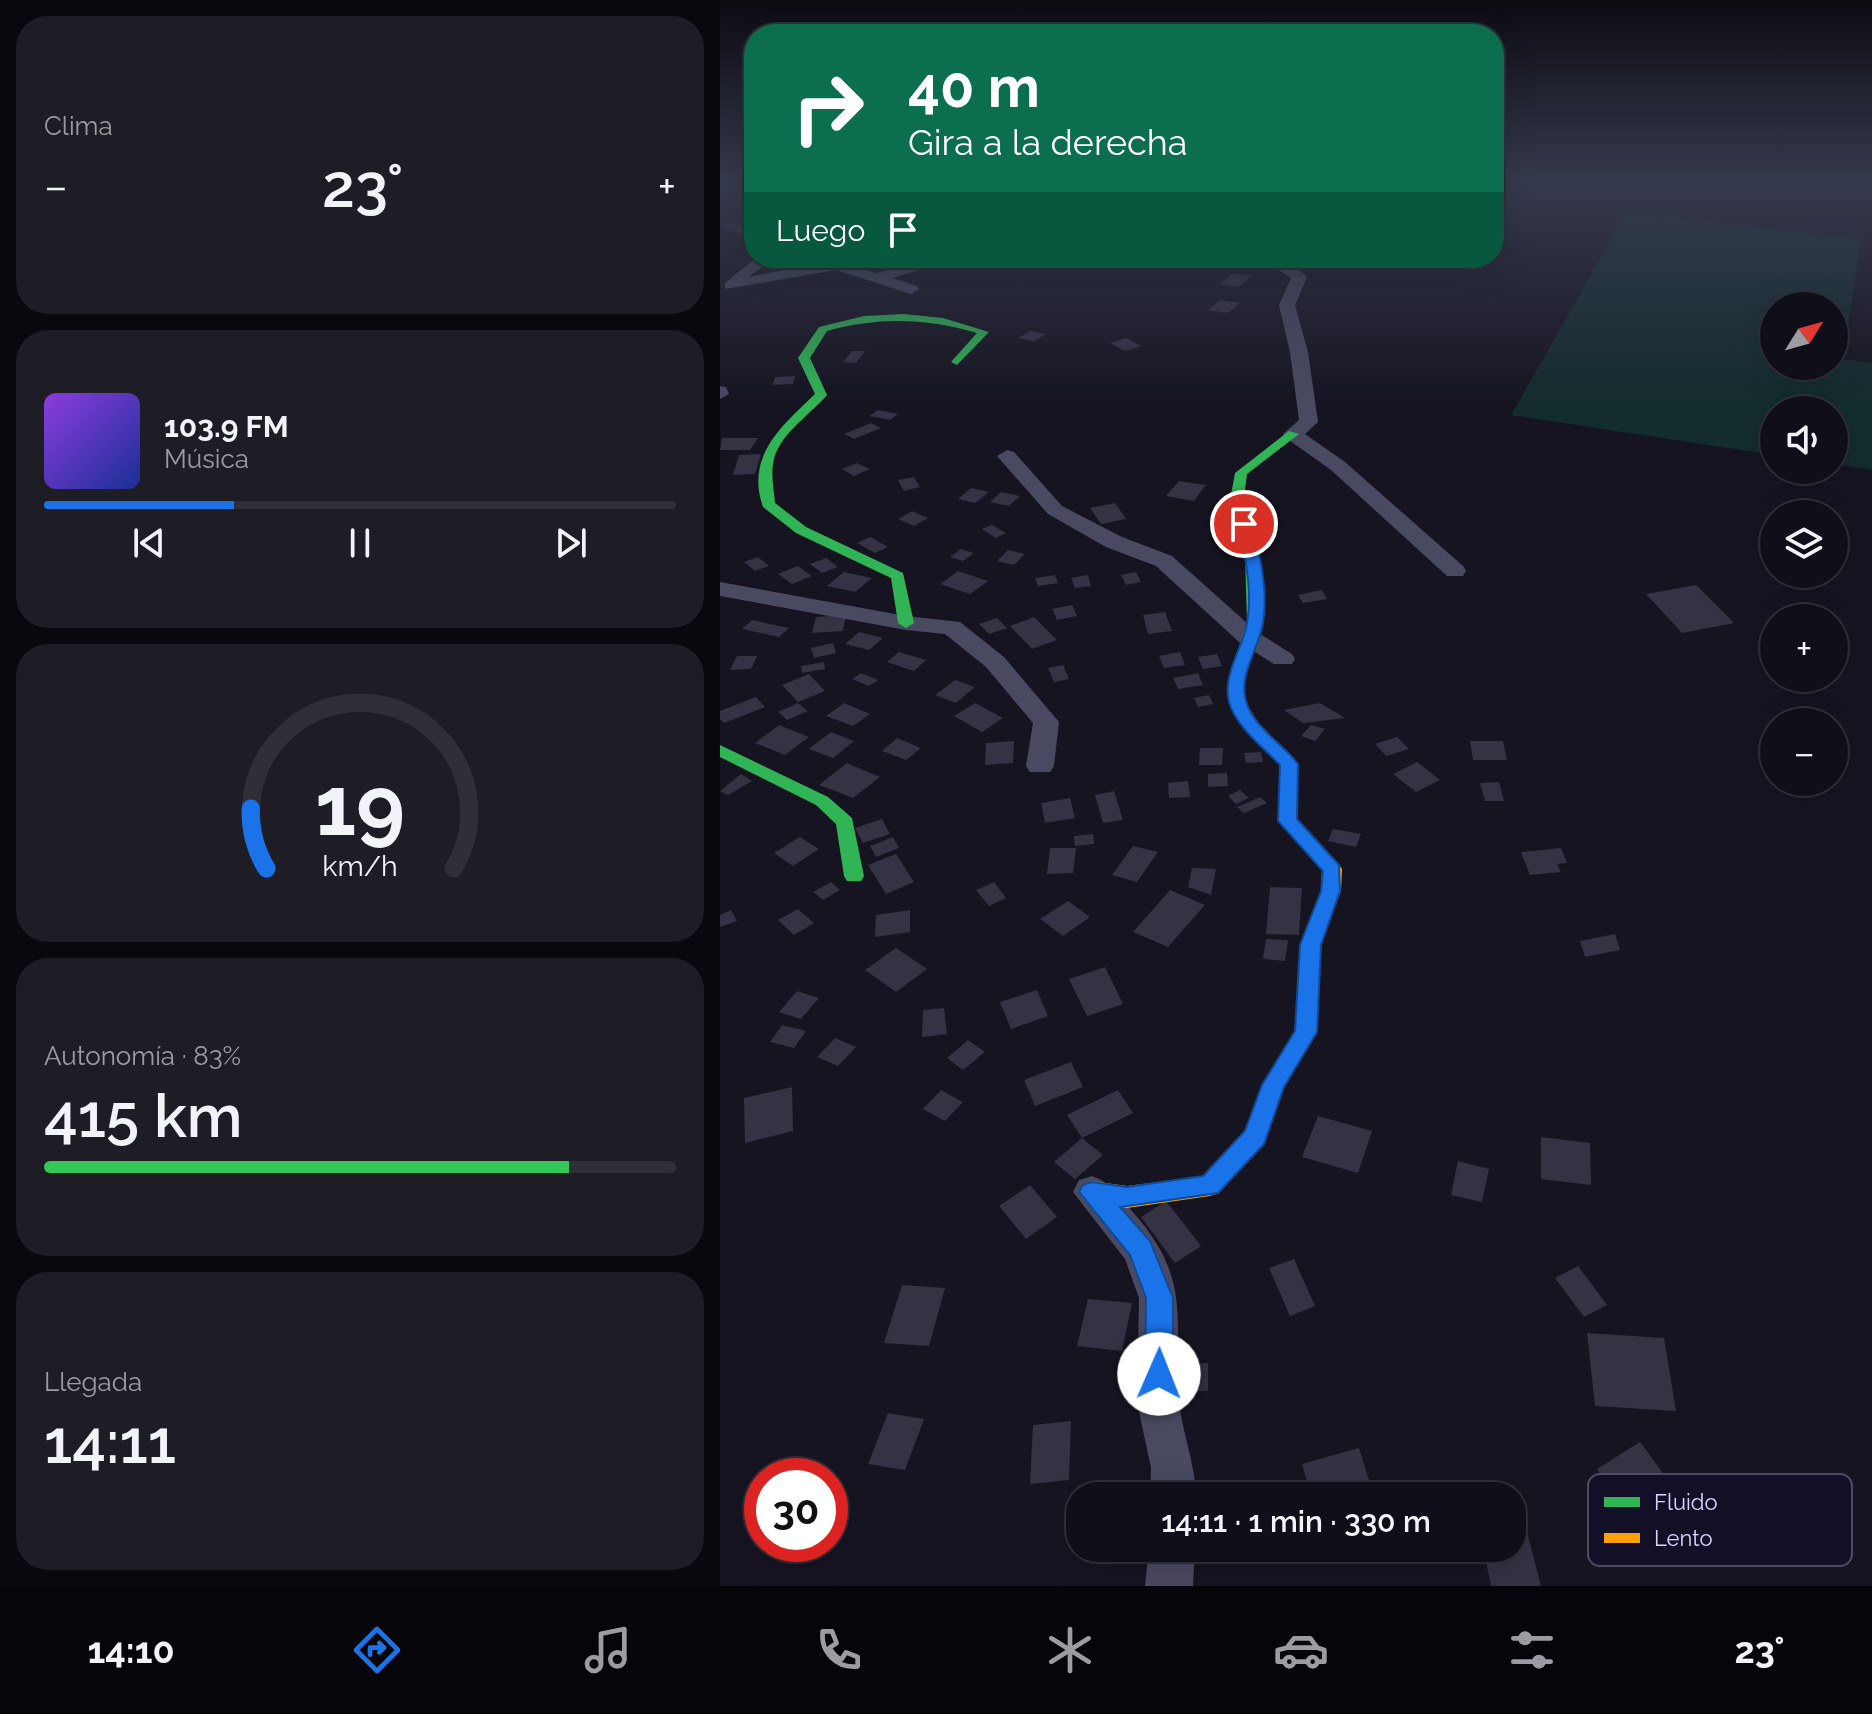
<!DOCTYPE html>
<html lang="es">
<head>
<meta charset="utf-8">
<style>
  :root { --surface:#100f19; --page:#1e1d26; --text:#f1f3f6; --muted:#9c9ca2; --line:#302f38; --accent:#1a73e8 }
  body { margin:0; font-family:Raleway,sans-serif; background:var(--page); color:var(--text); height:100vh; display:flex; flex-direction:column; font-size:30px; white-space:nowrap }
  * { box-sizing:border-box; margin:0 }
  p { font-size:26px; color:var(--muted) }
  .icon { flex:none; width:44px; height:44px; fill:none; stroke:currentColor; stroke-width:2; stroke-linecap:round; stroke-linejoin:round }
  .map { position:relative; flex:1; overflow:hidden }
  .sheet { display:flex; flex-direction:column; gap:16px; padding:16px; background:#09080e; width:720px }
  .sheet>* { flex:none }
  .guide { position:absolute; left:24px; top:24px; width:760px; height:244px; border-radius:32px; box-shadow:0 8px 32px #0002,0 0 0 2px var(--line); background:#0b6e4f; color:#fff; overflow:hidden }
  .needle { width:52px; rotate:53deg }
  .fabs { position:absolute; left:1040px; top:292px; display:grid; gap:16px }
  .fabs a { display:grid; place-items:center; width:88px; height:88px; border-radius:50%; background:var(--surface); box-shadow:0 8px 32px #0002,0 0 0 2px var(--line); font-size:40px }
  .speed { position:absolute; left:24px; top:1458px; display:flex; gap:16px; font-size:40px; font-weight:700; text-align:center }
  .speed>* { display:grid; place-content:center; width:104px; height:104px; border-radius:50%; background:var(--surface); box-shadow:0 8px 32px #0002,0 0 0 2px var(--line); line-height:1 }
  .speed .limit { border:12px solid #d22; background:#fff; color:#111 }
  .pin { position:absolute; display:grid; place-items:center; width:68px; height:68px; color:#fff; margin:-34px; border:4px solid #fff; border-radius:50%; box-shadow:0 2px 8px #0007 }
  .me { position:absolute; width:88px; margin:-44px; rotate:1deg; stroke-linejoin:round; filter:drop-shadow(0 0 6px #0008) }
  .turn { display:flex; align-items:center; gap:28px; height:168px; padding:0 32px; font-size:36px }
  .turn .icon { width:104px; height:104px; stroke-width:2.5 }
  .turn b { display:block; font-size:56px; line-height:68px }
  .then { display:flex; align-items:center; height:76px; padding:0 32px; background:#0003; gap:16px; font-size:30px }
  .big { font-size:60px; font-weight:600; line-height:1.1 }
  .sheet .tile { flex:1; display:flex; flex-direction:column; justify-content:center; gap:12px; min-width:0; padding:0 28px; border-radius:32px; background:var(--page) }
  .sheet .dial { align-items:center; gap:0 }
  .dial svg { height:208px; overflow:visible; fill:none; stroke:var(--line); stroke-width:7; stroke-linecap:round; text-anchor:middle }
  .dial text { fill:var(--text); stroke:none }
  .song { display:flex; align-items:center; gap:24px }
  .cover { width:96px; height:96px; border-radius:12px; background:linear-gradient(135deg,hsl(270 70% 55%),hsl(230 70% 35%)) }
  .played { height:8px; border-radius:4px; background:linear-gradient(90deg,var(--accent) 30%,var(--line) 30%) }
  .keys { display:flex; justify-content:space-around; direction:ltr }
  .heat { display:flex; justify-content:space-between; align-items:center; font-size:44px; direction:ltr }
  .charge { height:12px; border-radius:6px; background:linear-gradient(90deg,#34c759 83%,var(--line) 0) }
  .trip { position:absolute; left:346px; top:1482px; width:460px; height:80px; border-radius:32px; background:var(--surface); box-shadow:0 8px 32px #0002,0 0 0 2px var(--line); font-weight:600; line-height:80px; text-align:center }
  .dock { display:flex; height:128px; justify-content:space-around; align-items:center; background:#06060a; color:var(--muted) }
  .dock .icon { width:56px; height:56px }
  .dock .current { color:var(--accent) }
  .dock b { font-size:36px; color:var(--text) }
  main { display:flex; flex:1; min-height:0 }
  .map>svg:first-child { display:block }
  .green { fill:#132c2d; fill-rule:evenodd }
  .building { fill:#343243 }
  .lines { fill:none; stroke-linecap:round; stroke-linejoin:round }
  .street { fill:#4a4962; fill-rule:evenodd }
  .fast { fill:#30b455; fill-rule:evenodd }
  .slow { fill:#ff9f0a; fill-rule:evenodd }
  .route { fill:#1a73e8; stroke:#114b97; stroke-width:2 }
  .key { fill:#130f26; stroke:#4e4a67; stroke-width:2 }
  .key-label { font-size:22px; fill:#d9d4ff }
</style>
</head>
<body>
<main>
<section class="sheet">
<div class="tile"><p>Clima</p>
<div class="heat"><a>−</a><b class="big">23°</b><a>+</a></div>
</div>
<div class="tile">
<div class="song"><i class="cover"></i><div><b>103.9 FM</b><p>Música</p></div></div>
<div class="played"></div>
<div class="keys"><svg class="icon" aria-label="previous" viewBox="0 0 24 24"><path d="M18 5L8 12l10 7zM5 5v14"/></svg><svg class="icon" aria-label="pause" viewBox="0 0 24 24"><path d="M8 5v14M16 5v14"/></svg><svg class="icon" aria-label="next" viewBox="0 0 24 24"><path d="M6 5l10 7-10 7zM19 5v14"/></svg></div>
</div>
<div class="tile dial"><svg viewBox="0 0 100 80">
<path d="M14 69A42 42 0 1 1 86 69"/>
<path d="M14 69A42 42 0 0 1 8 46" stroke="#1a73e8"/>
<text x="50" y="56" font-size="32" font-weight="700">19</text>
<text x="50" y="72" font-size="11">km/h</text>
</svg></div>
<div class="tile"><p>Autonomía · 83%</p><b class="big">415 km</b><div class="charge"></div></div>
<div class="tile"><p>Llegada</p><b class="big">14:11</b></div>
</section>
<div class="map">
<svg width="1152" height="1586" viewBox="0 0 1152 1586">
  <rect width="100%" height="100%" fill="#161421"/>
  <!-- green -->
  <path class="green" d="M906 213 1141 239 1123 359 1152 363V470L1114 464V410H1054V455L791 415ZM1054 306H1114V366H1054Z"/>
  <!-- building -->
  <path class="building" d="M11 223 34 230V231L23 234 0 226Z
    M513 273 532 276 518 287 499 284Z
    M500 300 520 303 508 313 488 310Z
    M310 331 326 334 314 341 299 338Z
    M406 338 421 346 405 351 390 343Z
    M132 351H145L136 363 123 362Z
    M75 376 73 384 53 385 55 377Z
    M158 410 178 414 170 420 149 416Z
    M151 423 161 428 134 439 124 434Z
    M2 438H38L30 450H0Z
    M41 454 35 474 13 475 19 455Z
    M137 463 150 469 134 476 122 469Z
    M194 477 200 487 184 491 178 480Z
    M459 481 486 485 474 501 446 496Z
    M251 488 269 492 255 503 238 499Z
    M281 492 300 496 289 506 270 502Z
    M395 503 406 519 381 524 370 508Z
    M192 511 208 518 194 526 178 519Z
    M272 525 286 533 276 538 262 529Z
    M150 537 168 547 155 553 137 543Z
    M241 549 254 553 243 561 230 557Z
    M288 550 305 554 294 565 277 561Z
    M38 557 49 566 35 571 24 562Z
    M106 558 118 567 102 573 90 564Z
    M78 566 92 576 72 584 58 574Z
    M238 571 268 581 250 594 220 584Z
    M124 572 152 578 135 592 107 586Z
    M416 572 421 582 406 585 401 575Z
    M335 575 338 583 318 586 315 578Z
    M368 575 371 586 355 588 351 578Z
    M976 585 1014 623 962 633 926 594Z
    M602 590 607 599 583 603 578 595Z
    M352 605 357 616 337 620 332 609Z
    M445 612 452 631 428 634 423 615Z
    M126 615 123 631 92 633 96 617Z
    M314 617 337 640 312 649 290 626Z
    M277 618 287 628 269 634 259 624Z
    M32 620 69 628 59 637 22 629Z
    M139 632 163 638 149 650 125 644Z
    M113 643 116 653 94 658 91 648Z
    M179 652 206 660 194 671 167 662Z
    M460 652 465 665 444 668 439 656Z
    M497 654 502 666 483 669 478 657Z
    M17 656H37L31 669 10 670Z
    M104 662 105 669 82 673 81 666Z
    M343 665 349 679 334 682 328 668Z
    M141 673 158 680 149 686 132 679Z
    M478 673 483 685 458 689 453 678Z
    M89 674 105 691 78 702 62 685Z
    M235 680 255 687 236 703 215 695Z
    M489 695 493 704 478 707 474 698Z
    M36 697 45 707 4 723 0 719V711Z
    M78 703 88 711 67 720 58 712Z
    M124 703 150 714 133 726 106 716Z
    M255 703 283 718 262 732 234 716Z
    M600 703 625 718 583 723 564 710Z
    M59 725 89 737 65 755 35 743Z
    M591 725 605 729 595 741 581 736Z
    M111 732 134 741 113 758 89 749Z
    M677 737 689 749 666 756 655 744Z
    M177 738 201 748 186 760 162 751Z
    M294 741 293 763 265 765 266 743Z
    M750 741H783L787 760H753Z
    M480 748H503L502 765H479Z
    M541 752 543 762 526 763 524 753Z
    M697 762 720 780 696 792 673 774Z
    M127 763 160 777 133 798 99 785Z
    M507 773 508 786 488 787V774Z
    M21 774 32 781 8 795 0 791Z
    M468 781 470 797 449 798 448 783Z
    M779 782 784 801H765L760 783Z
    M520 790 529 798 516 804 508 796Z
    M394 791 403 820 383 823 375 795Z
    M540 797 547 803 524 813 517 807Z
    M350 798 355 818 325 823 321 803Z
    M162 819 170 834 143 843 135 828Z
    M613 829 641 834 636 847 608 841Z
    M373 834 374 844 355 846 354 836Z
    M80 837 99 849 73 866 54 853Z
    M173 837 179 848 156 857 150 846Z
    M413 846 438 852 417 882 392 875Z
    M330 848H356L353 873 327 874Z
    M841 848 847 863 837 864 841 872 810 875 801 852Z
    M176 854 194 882 166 894 148 865Z
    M472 868 496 869 491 895 468 887Z
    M111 882 120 890 103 900 93 892Z
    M274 882 286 898 269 906 256 890Z
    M550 887 582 888 579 935 546 934Z
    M450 890 485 905 448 947 413 932Z
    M348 901 370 917 343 936 320 919Z
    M78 909 94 923 74 935 58 920Z
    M11 910 17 921 0 927V915Z
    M190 910V932L155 937 156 915Z
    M895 934 900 950 865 957 860 941Z
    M546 939 568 940 565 961 543 959Z
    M176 948 207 969 176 992 145 970Z
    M385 967 403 1004 367 1016 349 979Z
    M317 990 328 1016 291 1029 280 1002Z
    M77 991 99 998 81 1019 59 1012Z
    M224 1008 227 1034 202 1037 203 1010Z
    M62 1025 86 1031 74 1048 50 1042Z
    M115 1038 136 1047 118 1066 97 1057Z
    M248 1040 265 1052 243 1070 227 1058Z
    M351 1062 363 1087 315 1106 304 1080Z
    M72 1087 73 1131 25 1143 24 1098Z
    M221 1090 243 1102 225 1121 203 1109Z
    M398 1090 413 1113 362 1138 347 1115Z
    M598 1116 652 1131 638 1173 582 1157Z
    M821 1137 870 1143 871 1185 821 1179Z
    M362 1138 383 1155 355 1179 334 1162Z
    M738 1161 769 1169 762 1202 731 1195Z
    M310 1185 337 1217 306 1239 279 1206Z
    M446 1201 481 1246 455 1263 421 1217Z
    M574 1259 595 1306 570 1316 549 1268Z
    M858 1266 887 1305 864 1317 835 1278Z
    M182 1285 225 1288 209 1346 164 1343Z
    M368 1299 412 1303 402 1351 357 1346Z
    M867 1333 944 1338 956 1411 875 1406Z
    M488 1363V1391L457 1392 458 1364Z
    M168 1413 204 1419 185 1470 148 1464Z
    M351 1421 349 1480 310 1484 313 1425Z
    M920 1442 959 1495 916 1523 877 1469Z
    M639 1448 654 1496H591L582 1464Z
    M806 1528 821 1586H771L763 1548H792V1530Z
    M605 1548H643V1549L608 1559Z"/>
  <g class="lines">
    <!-- street -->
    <path class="street" d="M18 182 17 185 0 192V183Z
      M36 258H55L28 277 117 260 156 273 215 258H240L172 278 197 286 199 289 191 294 116 270 5 289V283Z
      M513 258H558L584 274 587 277 575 305 588 352 598 422 585 434 625 462 743 566 746 571 743 576H727L611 470 566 438 563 434 579 420 570 352 559 305 571 278 554 267Z
      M0 386 6 387 9 394 0 399Z
      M287 450 294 452 342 506 402 537 452 556 537 632 572 654 575 659 572 664H554L519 642 436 566 386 547 328 514 277 456Z
      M0 582 186 616 240 622 284 657 339 722 334 766 330 772H310L306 766 313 723 266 667 225 634 186 630 0 596Z
      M372 1176C390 1182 400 1197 412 1211 474 1281 453 1318 459 1400 462 1433 475 1462 476 1496H430L431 1468 417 1402 419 1298 405 1259 353 1192 359 1180Z
      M429 1548H475L473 1586H425Z"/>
    <!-- fast -->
    <path class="fast" d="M184 314 223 318 269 332 237 365 231 362 257 333C206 318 158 317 107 331L90 358 107 395C89 416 57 435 53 464 51 476 54 491 55 503L86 527 183 573 194 623 186 628 178 623 171 578 76 533 43 507C25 456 62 426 95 394L78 358 99 327 144 316Z
      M569 431 579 434 527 474 523 506 539 554 543 622 525 677V701L537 721 578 764 576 820 619 864 622 869 619 874H605L558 821 560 765 524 728 509 701V677L527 622 525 554 509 506 515 473Z
      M0 745 108 797 132 818 144 876 141 881H127L124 876 116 824 96 805 0 757Z"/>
    <!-- slow -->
    <path class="slow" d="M612 862 622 869 621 891 600 945 597 1032 564 1087 543 1144 499 1193 490 1196 407 1208 363 1199 360 1192 363 1185 372 1181 407 1186 484 1176 525 1132 542 1085 575 1031 580 945 601 891 602 869Z"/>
  </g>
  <!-- sky -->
  <linearGradient id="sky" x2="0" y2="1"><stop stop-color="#0c0b12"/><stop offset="0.45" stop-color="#363a4e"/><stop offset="1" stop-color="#363a4e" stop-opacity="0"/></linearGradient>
  <rect width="1152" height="404" fill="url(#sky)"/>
  <!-- route -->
  <path class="route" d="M524 520 531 524C540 553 548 592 543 623 539 648 518 675 526 701 533 727 562 743 578 764L577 819 619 865 620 891 601 945 597 1032 564 1087 544 1144 498 1193 400 1207 430 1241 453 1298V1374L449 1384 439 1387 429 1384 425 1374 426 1298 410 1255 359 1192 363 1185 372 1182 407 1187 483 1176 525 1131 542 1085 575 1031 580 945 601 891 603 871 558 821 560 765C543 747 516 727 509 702 502 675 523 648 527 623 533 592 525 553 517 524Z"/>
  <!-- legend -->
  <rect x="868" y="1474" width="264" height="92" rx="12" class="key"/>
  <rect x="884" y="1497" width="36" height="10" fill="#30b455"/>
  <rect x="884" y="1533" width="36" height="10" fill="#ff9f0a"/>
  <g class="key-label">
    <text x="934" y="1510">Fluido</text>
    <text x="934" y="1546">Lento</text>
  </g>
</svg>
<div class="fabs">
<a><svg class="needle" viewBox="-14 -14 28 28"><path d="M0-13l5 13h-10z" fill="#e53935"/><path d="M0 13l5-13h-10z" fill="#9c9ca2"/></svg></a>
<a><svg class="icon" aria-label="sound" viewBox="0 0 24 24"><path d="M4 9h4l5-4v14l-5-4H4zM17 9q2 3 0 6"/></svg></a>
<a><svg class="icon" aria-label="layers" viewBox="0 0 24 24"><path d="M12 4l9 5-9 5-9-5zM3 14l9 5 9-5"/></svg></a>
<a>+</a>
<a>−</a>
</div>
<div class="speed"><div class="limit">30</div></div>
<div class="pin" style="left:524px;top:524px;background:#d93025"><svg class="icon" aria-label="arrive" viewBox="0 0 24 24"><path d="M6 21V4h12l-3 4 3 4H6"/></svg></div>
<svg class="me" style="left:439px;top:1374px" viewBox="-20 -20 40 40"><circle r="19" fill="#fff"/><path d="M0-13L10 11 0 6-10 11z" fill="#1a73e8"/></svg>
<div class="trip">14:11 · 1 min · 330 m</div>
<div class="guide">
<div class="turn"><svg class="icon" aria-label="right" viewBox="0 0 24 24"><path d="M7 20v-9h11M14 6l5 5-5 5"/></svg><div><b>40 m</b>Gira a la derecha</div></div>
<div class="then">Luego<svg class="icon" aria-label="arrive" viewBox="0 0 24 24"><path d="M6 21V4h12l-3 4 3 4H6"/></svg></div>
</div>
</div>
</main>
<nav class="dock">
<b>14:10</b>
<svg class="icon current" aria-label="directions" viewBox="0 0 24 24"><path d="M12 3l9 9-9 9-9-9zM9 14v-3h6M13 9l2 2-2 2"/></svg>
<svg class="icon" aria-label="music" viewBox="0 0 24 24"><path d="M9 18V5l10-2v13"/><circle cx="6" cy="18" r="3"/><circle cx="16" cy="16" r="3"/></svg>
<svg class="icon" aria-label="phone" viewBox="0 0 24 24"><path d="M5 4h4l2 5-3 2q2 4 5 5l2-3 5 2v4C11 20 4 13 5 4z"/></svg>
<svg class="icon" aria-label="climate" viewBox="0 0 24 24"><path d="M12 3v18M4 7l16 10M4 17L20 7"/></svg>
<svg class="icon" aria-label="car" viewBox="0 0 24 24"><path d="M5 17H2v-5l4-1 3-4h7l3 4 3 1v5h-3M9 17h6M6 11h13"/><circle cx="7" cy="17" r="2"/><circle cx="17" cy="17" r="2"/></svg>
<svg class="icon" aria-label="filters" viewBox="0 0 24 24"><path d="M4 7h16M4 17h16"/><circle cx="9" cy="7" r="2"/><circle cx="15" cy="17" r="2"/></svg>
<b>23°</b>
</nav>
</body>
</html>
